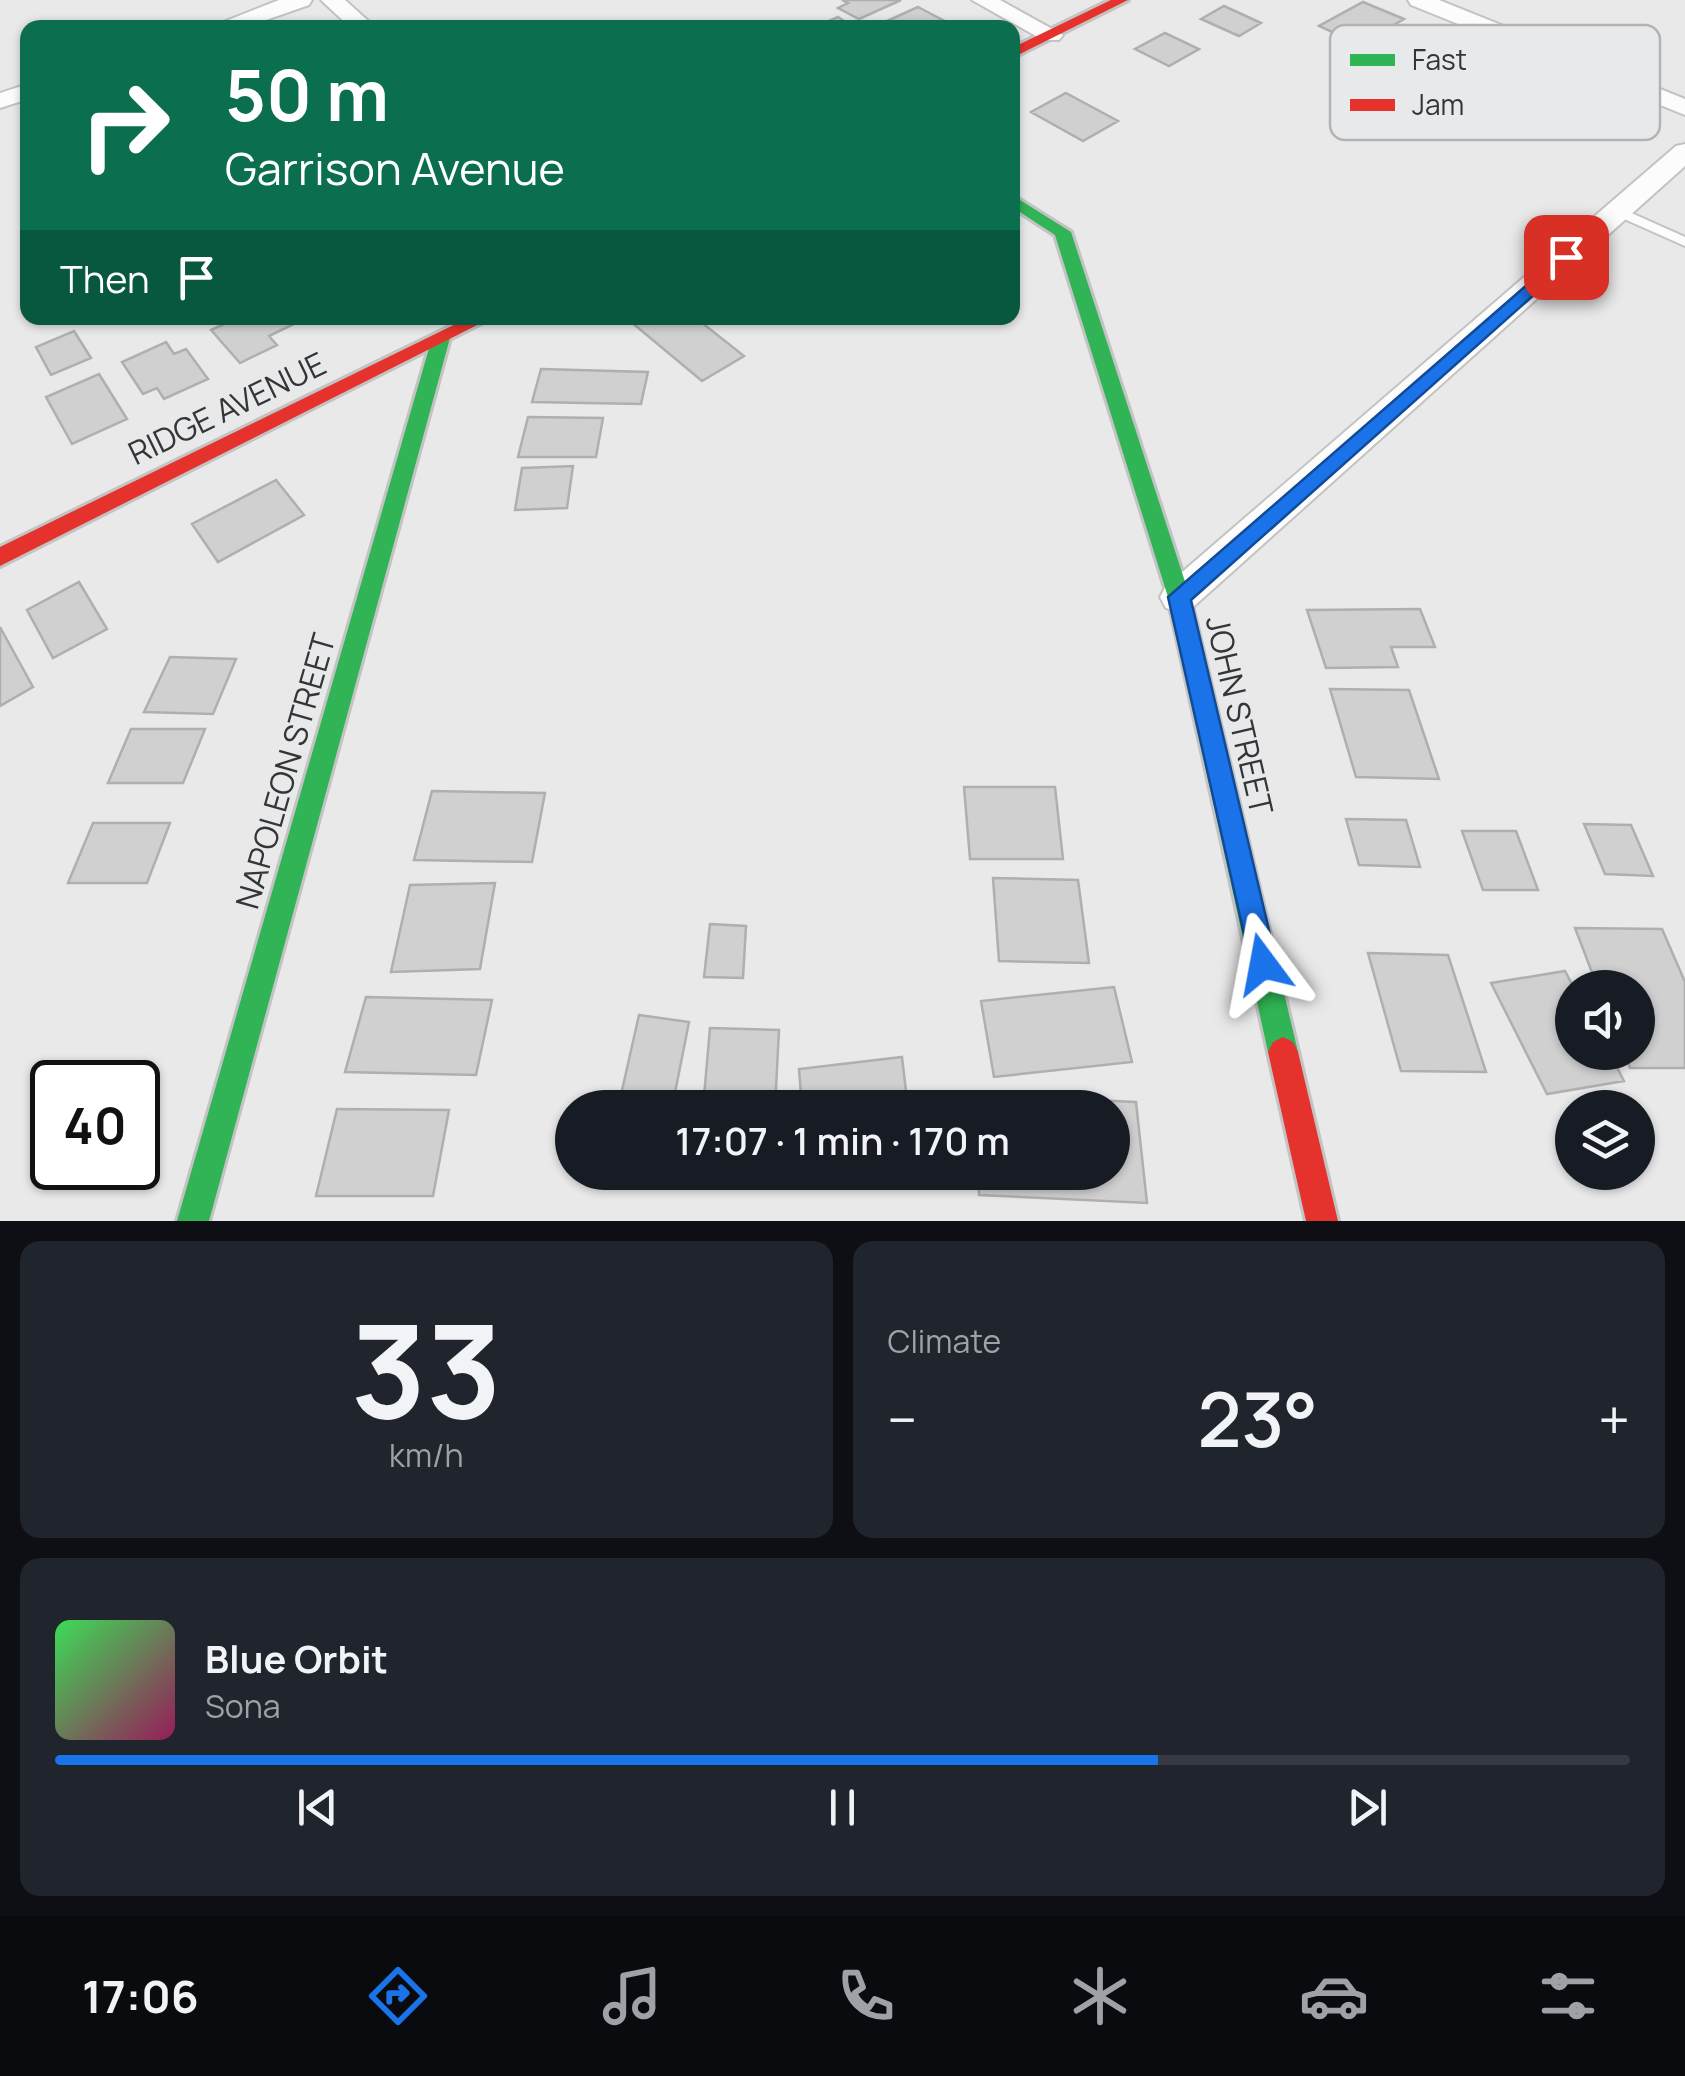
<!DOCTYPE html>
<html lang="en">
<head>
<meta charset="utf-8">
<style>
  :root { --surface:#171b24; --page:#20242c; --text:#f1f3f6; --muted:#9ea1a6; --line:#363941; --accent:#1a73e8 }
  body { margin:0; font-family:Manrope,sans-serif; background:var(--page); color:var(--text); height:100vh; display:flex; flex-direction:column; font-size:38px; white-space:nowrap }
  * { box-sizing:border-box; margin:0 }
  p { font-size:32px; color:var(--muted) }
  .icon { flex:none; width:55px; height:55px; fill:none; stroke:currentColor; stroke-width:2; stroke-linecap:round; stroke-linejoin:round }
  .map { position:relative; height:1221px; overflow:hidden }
  .sheet { display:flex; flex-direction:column; gap:20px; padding:20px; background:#0d0f14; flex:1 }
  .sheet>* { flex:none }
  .hud { position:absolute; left:20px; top:20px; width:1000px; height:305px; border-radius:20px; box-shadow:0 2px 8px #0004; background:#0b6e4f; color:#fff; overflow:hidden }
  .controls { position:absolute; left:1555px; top:970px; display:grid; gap:20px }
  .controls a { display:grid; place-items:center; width:100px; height:100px; border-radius:50%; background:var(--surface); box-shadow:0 2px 8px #0004; font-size:50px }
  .speed { position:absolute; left:30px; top:1060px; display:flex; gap:20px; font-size:50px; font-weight:700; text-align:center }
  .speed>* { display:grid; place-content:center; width:130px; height:130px; border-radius:50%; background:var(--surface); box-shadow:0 2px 8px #0004; line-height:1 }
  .speed .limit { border:5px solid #111; border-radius:15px; background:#fff; color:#111 }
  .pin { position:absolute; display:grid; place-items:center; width:85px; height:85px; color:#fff; margin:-42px; border-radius:20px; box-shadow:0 5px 15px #0006 }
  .me { position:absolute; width:110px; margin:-55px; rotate:347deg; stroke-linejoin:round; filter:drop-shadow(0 0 8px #0008) }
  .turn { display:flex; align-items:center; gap:35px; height:210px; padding:0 40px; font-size:45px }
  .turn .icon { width:130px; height:130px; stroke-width:2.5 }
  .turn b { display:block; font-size:70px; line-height:85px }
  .then { display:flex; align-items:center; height:95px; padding:0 40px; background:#0003; gap:20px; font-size:38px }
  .big { font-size:75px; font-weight:600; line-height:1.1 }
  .sheet .card { flex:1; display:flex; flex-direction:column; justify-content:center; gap:15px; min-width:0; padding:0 35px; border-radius:20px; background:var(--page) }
  .sheet .dial { align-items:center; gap:0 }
  .dial b { font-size:130px; line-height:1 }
  .song { display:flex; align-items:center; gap:30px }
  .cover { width:120px; height:120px; border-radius:15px; background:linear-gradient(135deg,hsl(130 70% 55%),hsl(330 70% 35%)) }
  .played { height:10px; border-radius:5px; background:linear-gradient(90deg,var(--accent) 70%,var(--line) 70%) }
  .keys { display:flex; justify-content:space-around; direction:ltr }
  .heat { display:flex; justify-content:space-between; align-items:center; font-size:55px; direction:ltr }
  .sheet .tiles { flex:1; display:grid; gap:20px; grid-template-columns:1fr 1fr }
  .card:last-child { grid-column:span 2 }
  .trip { position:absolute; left:555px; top:1090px; width:575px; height:100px; border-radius:50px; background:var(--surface); box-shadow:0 2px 8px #0004; font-weight:600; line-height:100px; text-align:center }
  .dock { display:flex; height:160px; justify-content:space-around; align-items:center; background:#090b0e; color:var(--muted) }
  .dock .icon { width:70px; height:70px }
  .dock .current { color:var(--accent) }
  .dock b { font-size:45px; color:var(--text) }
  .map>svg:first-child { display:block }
  .building { fill:#d0d0d0; stroke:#afafb0; stroke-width:2.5 }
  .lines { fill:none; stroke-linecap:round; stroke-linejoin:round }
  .lane-casing { stroke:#c3c3c4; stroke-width:4 }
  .street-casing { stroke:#c3c3c4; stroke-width:4 }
  .fast-casing { stroke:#c3c3c4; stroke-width:6 }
  .jam-casing { stroke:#c3c3c4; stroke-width:6 }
  .lane { fill:#fcfcfc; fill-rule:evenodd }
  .street { fill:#fcfcfc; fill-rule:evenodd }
  .fast { fill:#30b455; fill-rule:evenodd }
  .jam { fill:#e5322d; fill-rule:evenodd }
  .route { fill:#1a73e8; stroke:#114b97; stroke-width:2.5 }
  .labels { text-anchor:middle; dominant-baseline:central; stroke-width:8; stroke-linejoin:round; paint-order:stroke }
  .street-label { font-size:32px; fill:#353536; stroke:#e8e9eb }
  .key { fill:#e8e9eb; stroke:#b2b3b5; stroke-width:2.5 }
  .key-label { font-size:28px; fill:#353536 }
</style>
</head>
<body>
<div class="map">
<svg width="1685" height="1221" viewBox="0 0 1685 1221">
  <rect width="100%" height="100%" fill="#e9e9ea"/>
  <!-- building -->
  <path class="building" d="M842 0H901L859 19 838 8 848 3Z
    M1363 2 1404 19 1380 33 1372 29 1352 41 1319 26Z
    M1224 6 1261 23 1239 36 1201 19Z
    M918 7 958 28H899L887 21Z
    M838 17 855 28H813Z
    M1165 33 1199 49 1169 66 1135 49Z
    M1066 93 1118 121 1083 141 1031 112Z
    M237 318H287L294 324 269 336 277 345 240 363 211 330Z
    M637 318H696L744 356 702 381 630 321Z
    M74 331 91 358 51 375 36 347Z
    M166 342 174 354 186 349 208 379 164 399 157 388 143 394 122 362Z
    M541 369 648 372 641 404 532 402Z
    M99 374 127 419 72 444 46 397Z
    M528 417 603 418 596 457H518Z
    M573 466 567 508 515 510 522 468Z
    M276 480 304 515 218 562 192 524Z
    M79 582 107 629 53 658 27 610Z
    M1420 609 1435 647H1391L1398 667 1326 668 1307 610Z
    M0 627 33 687 0 706Z
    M170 657 236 659 213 714 144 712Z
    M1330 689 1409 690 1439 779 1356 777Z
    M131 729H205L183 783H108Z
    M964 787H1055L1063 859H970Z
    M432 791 545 793 532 862 414 860Z
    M1346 819 1406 820 1420 867 1359 865Z
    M93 823H170L147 883H68Z
    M1584 824 1631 825 1653 876 1605 874Z
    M1462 831H1516L1538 890H1483Z
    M993 878 1078 880 1089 963 999 961Z
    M495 883 480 969 391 972 410 885Z
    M710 924 746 926 743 978 704 977Z
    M1575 928 1662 929 1685 982V1068H1630L1624 1052H1638V988H1598Z
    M1368 953 1448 955 1486 1072 1401 1071Z
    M1565 971 1574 988 1572 1052H1609L1624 1081 1547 1094 1491 983Z
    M1114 987 1132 1062 994 1077 981 1001Z
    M366 997 492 1000 476 1075 345 1072Z
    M639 1015 689 1022 672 1108H618Z
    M710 1028 779 1030 775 1108H703Z
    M902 1057 908 1108H802L799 1069Z
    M975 1095 1136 1102 1147 1203 979 1195 978 1172H1112V1108H975Z
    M337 1109 449 1110 433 1196H316Z
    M698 1172H772V1185L697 1184Z"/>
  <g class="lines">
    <defs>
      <path id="lane" d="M1618 207 1685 237V246L1613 214V208Z"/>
      <path id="street" d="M279 0H312L309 5 243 28H208Z
        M321 0H345L376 28H351Z
        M972 0H1000L1063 35 1059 40H1043Z
        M1408 0H1439L1685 99V115L1411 5Z
        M28 84V99L0 108V93Z
        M1685 144V166L1192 608 1179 612 1166 608 1160 597 1166 586 1676 146Z"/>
      <path id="fast" d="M1012 195 1071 232 1190 597 1298 1052 1293 1062 1283 1067 1273 1062 1268 1052 1168 597 1055 235 1012 207Z
        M441 332 450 338 209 1221H177L432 338Z"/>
      <path id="jam" d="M1111 0H1128L1012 58V48Z
        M468 318H491L0 566V547Z
        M1283 1037 1293 1042 1298 1052 1338 1221H1306L1268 1052 1273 1042Z"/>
    </defs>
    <!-- lane casing -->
    <use href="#lane" class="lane-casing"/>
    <!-- street casing -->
    <use href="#street" class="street-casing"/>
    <!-- fast casing -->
    <use href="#fast" class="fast-casing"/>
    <!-- jam casing -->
    <use href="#jam" class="jam-casing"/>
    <!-- lane -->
    <use href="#lane" class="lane"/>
    <!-- street -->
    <use href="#street" class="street"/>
    <!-- fast -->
    <use href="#fast" class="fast"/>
    <!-- jam -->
    <use href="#jam" class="jam"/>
  </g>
  <!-- route -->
  <path class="route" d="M1566 251 1574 257 1572 261 1191 600 1277 964 1273 974 1263 978 1253 974 1168 597Z"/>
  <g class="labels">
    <!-- street labels -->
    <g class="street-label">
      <text transform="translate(227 408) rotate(-26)">RIDGE AVENUE</text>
      <text transform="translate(1240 715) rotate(77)">JOHN STREET</text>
      <text transform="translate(285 771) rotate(-74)">NAPOLEON STREET</text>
    </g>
  </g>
  <!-- legend -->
  <rect x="1330" y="25" width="330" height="115" rx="15" class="key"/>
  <rect x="1350" y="54" width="45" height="12" fill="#30b455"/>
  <rect x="1350" y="99" width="45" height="12" fill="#e5322d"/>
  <g class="key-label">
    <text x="1412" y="70">Fast</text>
    <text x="1412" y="115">Jam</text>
  </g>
</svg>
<div class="controls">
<a><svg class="icon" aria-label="sound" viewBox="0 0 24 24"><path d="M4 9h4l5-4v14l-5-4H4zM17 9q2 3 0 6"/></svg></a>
<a><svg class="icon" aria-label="layers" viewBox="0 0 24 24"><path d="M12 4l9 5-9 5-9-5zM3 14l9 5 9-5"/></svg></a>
</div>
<div class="speed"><div class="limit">40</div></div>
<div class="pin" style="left:1566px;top:257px;background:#d93025"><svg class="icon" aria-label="arrive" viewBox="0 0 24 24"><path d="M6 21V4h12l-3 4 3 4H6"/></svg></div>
<svg class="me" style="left:1263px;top:964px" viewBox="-20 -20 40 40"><path d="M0-17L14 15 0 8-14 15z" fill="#1a73e8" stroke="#fff" stroke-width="4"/></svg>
<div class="trip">17:07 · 1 min · 170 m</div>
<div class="hud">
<div class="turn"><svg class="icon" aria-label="right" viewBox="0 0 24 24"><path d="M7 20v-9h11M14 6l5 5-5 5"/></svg><div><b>50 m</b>Garrison Avenue</div></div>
<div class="then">Then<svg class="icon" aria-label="arrive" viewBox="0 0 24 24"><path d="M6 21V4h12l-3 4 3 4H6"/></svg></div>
</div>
</div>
<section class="sheet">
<div class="tiles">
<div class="card dial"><b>33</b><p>km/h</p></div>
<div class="card"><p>Climate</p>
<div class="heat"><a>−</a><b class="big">23°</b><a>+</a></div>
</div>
<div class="card">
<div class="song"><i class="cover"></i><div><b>Blue Orbit</b><p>Sona</p></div></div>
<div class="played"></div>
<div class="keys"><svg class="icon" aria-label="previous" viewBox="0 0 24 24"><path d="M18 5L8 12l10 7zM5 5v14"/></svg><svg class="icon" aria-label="pause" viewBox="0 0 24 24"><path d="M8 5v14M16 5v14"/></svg><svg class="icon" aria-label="next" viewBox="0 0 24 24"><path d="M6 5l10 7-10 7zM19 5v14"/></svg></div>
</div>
</div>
</section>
<nav class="dock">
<b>17:06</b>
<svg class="icon current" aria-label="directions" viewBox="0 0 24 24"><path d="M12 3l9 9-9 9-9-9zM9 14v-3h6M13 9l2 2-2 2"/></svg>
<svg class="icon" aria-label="music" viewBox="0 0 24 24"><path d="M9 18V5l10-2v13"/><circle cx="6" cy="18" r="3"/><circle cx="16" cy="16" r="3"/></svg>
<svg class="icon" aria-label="phone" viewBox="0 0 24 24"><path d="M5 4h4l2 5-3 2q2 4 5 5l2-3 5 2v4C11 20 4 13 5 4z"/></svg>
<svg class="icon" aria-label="climate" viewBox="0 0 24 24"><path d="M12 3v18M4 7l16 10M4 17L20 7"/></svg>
<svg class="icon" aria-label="car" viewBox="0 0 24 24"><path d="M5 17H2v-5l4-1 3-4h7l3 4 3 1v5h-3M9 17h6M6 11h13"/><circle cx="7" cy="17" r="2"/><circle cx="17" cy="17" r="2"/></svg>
<svg class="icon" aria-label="filters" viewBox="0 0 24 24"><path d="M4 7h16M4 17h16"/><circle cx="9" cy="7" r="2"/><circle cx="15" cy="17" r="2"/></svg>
</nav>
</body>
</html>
